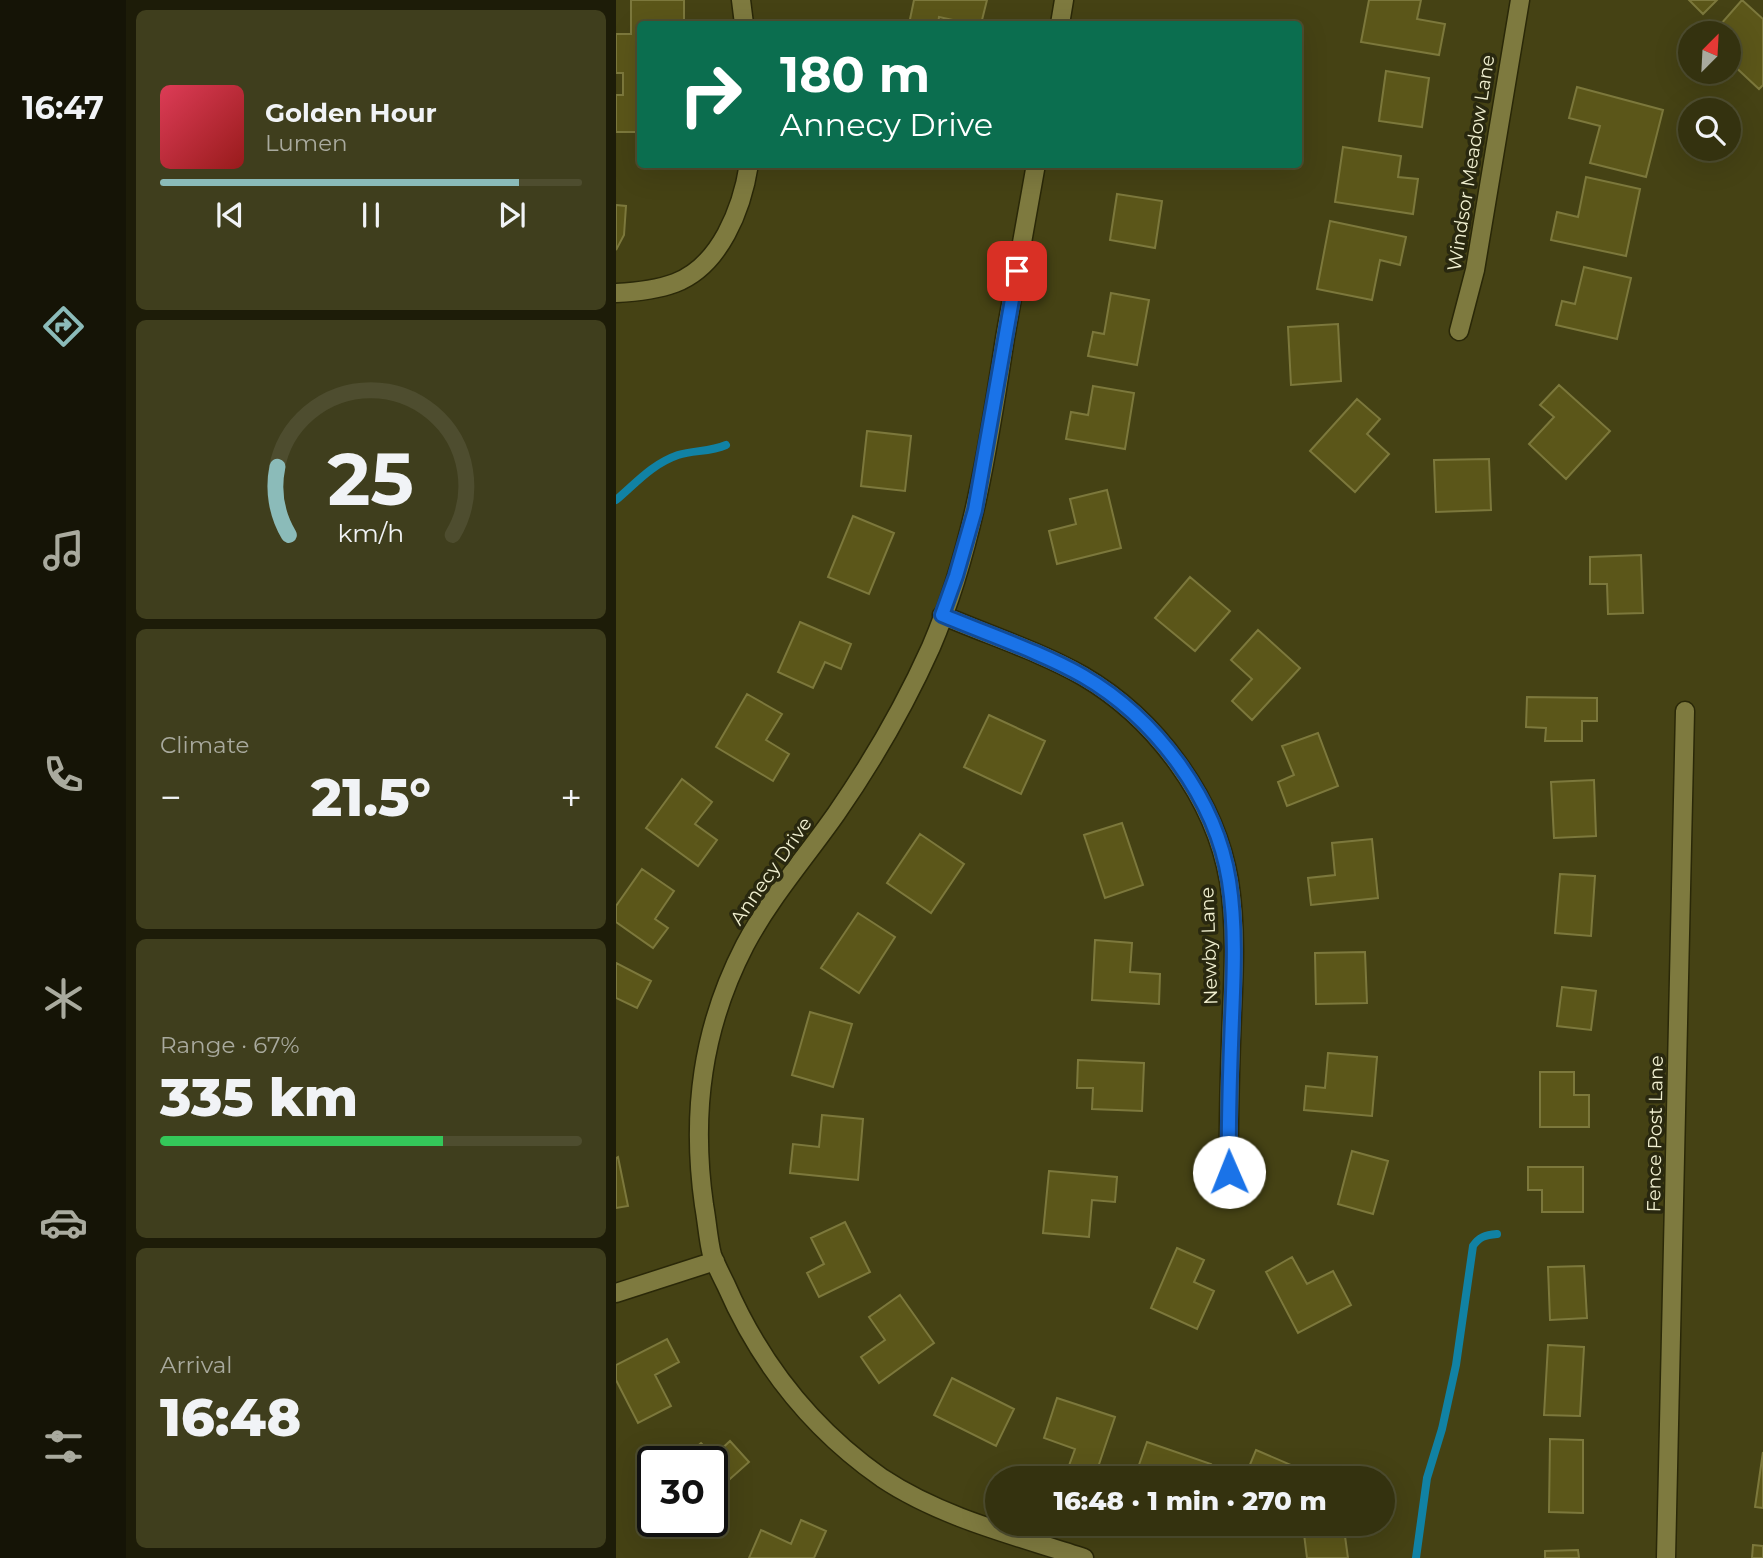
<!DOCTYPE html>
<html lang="en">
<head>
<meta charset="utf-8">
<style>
  :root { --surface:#34320f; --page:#3f3e1d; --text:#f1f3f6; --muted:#a9aa9e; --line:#4e4d2f; --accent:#8bbbb9 }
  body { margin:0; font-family:Montserrat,sans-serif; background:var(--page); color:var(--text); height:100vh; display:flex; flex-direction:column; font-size:26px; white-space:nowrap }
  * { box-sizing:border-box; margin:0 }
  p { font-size:23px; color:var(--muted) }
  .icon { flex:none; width:38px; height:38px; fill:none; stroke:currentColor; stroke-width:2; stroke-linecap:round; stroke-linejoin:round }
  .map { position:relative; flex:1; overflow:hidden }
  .details { display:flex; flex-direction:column; gap:10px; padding:10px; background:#1d1c08; width:490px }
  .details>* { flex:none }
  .top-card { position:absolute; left:21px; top:21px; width:665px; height:147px; border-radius:7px; box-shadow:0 7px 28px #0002,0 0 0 2px var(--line); background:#0b6e4f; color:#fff; overflow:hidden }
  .needle { width:46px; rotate:24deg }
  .controls { position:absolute; left:1062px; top:21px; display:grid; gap:14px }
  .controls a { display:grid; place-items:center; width:63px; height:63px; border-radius:50%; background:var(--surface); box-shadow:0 7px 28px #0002,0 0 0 2px var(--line); font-size:35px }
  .speed { position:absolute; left:21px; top:1446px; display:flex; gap:14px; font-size:35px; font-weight:700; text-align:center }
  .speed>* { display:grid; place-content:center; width:91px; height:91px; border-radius:50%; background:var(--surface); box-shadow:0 7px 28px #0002,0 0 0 2px var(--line); line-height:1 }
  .speed .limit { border:4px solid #111; border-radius:10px; background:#fff; color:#111 }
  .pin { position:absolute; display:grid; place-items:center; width:60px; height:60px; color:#fff; margin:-30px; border-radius:14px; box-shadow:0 4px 10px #0006 }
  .me { position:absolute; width:77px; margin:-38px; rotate:359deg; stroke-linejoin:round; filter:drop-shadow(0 0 5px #0008) }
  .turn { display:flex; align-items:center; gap:24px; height:147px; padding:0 28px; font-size:32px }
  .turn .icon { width:91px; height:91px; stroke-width:2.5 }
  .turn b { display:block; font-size:49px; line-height:60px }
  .big { font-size:52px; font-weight:800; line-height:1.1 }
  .details .card { flex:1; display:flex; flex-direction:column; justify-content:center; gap:10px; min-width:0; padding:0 24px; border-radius:10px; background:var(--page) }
  .details .dial { align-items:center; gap:0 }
  .dial svg { height:182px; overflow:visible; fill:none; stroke:var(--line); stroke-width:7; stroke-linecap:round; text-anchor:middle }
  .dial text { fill:var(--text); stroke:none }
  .song { display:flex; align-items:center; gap:21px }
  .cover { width:84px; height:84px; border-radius:10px; background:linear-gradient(135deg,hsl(350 70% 55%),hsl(0 70% 35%)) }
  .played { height:7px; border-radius:4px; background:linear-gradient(90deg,var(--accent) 85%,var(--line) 85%) }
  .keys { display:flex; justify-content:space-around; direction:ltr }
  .heat { display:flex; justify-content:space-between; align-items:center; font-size:38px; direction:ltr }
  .charge { height:10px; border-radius:5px; background:linear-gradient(90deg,#34c759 67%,var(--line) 0) }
  .trip { position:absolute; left:369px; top:1466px; width:410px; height:70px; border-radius:35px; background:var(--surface); box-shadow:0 7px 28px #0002,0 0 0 2px var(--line); font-weight:800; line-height:70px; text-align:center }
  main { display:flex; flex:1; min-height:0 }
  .dock { display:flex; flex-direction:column; width:126px; justify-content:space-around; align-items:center; background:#151406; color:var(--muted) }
  .dock .icon { width:49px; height:49px }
  .dock .current { color:var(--accent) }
  .dock b { font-size:32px; color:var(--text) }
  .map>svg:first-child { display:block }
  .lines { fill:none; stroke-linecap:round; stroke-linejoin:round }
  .stream { stroke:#1182a4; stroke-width:8 }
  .building { fill:#5b5619; stroke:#7c783c; stroke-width:2 }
  .minor-casing { stroke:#2a2808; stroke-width:21 }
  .minor { stroke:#7e7a3f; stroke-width:18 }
  .route-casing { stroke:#114b97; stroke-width:18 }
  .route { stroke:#1a73e8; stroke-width:12 }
  .labels { text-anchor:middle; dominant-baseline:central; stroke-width:7; stroke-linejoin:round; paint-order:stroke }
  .street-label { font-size:19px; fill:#f1f0d1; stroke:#29280f }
</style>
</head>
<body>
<main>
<nav class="dock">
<b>16:47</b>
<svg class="icon current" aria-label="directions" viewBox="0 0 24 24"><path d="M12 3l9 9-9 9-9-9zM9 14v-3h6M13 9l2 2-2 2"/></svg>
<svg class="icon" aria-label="music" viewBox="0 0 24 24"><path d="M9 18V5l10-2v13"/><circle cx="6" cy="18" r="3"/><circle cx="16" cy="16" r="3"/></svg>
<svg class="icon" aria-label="phone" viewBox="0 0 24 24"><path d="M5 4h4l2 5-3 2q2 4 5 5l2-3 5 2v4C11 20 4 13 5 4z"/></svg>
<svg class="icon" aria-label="climate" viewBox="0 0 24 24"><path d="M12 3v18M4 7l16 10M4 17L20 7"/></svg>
<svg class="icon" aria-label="car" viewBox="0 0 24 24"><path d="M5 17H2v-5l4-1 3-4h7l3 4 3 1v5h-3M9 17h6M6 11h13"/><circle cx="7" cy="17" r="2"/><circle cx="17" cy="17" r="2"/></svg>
<svg class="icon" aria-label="filters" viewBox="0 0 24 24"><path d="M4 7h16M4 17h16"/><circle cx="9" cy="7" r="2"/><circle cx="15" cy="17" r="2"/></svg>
</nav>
<section class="details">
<div class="card">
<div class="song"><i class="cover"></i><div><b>Golden Hour</b><p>Lumen</p></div></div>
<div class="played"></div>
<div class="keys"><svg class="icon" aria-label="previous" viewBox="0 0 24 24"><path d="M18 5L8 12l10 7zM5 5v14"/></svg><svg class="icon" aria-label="pause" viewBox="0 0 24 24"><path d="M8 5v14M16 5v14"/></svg><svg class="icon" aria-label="next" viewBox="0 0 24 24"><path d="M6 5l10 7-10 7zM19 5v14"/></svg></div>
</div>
<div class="card dial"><svg viewBox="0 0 100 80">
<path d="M14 69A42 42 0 1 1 86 69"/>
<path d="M14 69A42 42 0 0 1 9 39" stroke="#8bbbb9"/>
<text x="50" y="56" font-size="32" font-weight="700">25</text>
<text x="50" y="72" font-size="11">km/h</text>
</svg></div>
<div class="card"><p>Climate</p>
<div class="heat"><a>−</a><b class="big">21.5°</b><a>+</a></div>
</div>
<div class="card"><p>Range · 67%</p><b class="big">335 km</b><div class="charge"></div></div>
<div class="card"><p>Arrival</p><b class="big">16:48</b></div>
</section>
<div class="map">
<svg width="1147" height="1558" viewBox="0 0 1147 1558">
  <rect width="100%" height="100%" fill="#454214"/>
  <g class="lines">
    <!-- stream -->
    <path class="stream" d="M0 500C20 483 36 464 62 455 78 450 94 452 110 445
      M800 1558 811 1478 826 1429 840 1365 857 1246C863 1237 869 1235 881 1234"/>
  </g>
  <!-- building -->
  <path class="building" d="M15 0H68V24H24V132H0V95H7V73H0V34H15Z
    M298 0H371L365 24H355L323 17 322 24H293Z
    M753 0H805L801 19 829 24 823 55 745 42Z
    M1073 0H1101L1087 14Z
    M1126 0 1147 19V85L1143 89 1113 61V33H1097Z
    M770 71 813 78 806 127 763 121Z
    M961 87 1047 110 1030 177 974 163 984 126 953 118Z
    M727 147 785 156 782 177 802 179 797 214 719 202Z
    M970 177 1024 189 1010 256 935 240 941 212 962 217Z
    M501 194 546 201 539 248 494 240Z
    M0 205 10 206 8 235 0 250Z
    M714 221 790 237 784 265 764 260 756 300 701 289Z
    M968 267 1015 278 1001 339 940 325 946 301 959 304Z
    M495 293 533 300 521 365 472 356 477 332 488 334Z
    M722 324 725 381 675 385 672 327Z
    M943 385 994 431 950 479 913 444 938 417 924 405Z
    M477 386 518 393 509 449 450 439 455 412 472 415Z
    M741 399 764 419 751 434 773 454 739 492 694 451Z
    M251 431 295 436 289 491 245 486Z
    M873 459 875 510 820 512 818 460Z
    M491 490 505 548 441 564 433 531 460 524 454 499Z
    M237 516 278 533 253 594 212 577Z
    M1025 555 1027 613 992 614 991 584H974V557Z
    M574 577 614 611 579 651 539 618Z
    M184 622 235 644 225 669 209 662 197 688 162 672Z
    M642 630 684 668 636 720 616 701 636 679 615 660Z
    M131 694 166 714 150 740 173 754 157 781 100 747Z
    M911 697 981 698V721H966V741H929L930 728 910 727Z
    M373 715 429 741 405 794 348 767Z
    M702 733 722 786 671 806 662 782 678 775 666 746Z
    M66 779 96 802 79 824 101 840 82 866 30 828Z
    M978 780 980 836 938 838 935 782Z
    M506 823 527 885 489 898 468 835Z
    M304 834 348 864 315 913 271 883Z
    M756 839 762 898 695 905 692 878 719 875 716 843Z
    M26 869 58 891 39 919 52 928 37 948 0 922V906Z
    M944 874 979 876 975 936 939 933Z
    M242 913 279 937 243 993 205 968Z
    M479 940 516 943 514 972 544 974 543 1004 476 1000Z
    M749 952 751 1003 700 1004 699 953Z
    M0 963 35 981 21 1008 0 998Z
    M946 987 980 991 975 1030 941 1026Z
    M194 1012 236 1024 217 1087 176 1075Z
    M712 1053 761 1057 756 1116 688 1110 690 1086 709 1088Z
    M462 1060 528 1063 526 1111 476 1109 477 1088H461Z
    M924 1072H958V1095H973V1127H924Z
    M206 1115 247 1119 242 1180 174 1173 177 1144 203 1147Z
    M736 1151 772 1161 757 1214 722 1204Z
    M2 1157 12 1206 0 1208V1158Z
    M912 1167H967V1212H926V1190H912Z
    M433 1171 501 1177 499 1202 476 1200 473 1237 427 1233Z
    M229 1222 254 1272 203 1297 191 1273 208 1264 195 1238Z
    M561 1248 588 1260 578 1282 598 1291 581 1329 535 1308Z
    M676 1257 691 1284 717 1271 735 1305 682 1333 650 1272Z
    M968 1266 971 1318 934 1320 932 1267Z
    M284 1295 318 1343 263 1383 245 1357 269 1340 253 1317Z
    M51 1339 63 1362 39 1375 55 1406 22 1423 0 1380V1365Z
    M932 1345 968 1347 964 1416 928 1415Z
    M336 1378 398 1409 380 1446 318 1415Z
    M441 1398 499 1417 478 1479 451 1471 459 1449 428 1438Z
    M934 1439 967 1440V1513L933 1512Z
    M114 1441 133 1462 96 1495V1461H64L85 1443 98 1456Z
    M531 1442 595 1464 590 1479H518Z
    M640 1450 696 1474 694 1479H628Z
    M1147 1452V1508L1139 1507Z
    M185 1520 210 1531 198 1558H133L145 1530 175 1544Z
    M728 1529 732 1558H691L688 1534Z
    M1137 1545 1147 1546V1558H1136Z
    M962 1550 963 1558H929V1551Z"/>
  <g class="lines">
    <defs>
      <path id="minor" d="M125 0 128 24
        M444 24 448 0
        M420 164C410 222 399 280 389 338 373 443 357 549 315 647 289 705 256 762 220 814 189 858 154 898 129 945 86 1028 75 1113 88 1205 91 1221 92 1239 96 1255 100 1265 105 1275 110 1285 144 1363 196 1429 266 1478 326 1518 401 1536 468 1558
        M0 293C20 292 40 290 59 283 104 266 126 209 133 164
        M843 331 859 270 904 0
        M326 615C372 635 423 651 467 676 539 718 599 798 613 881 620 925 618 969 616 1013 614 1066 612 1119 613 1172
        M0 1293 99 1261
        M1050 1558 1069 711"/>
    </defs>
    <!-- minor casing -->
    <use href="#minor" class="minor-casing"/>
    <!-- minor -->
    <use href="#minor" class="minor"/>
  </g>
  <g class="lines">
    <defs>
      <path id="route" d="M401 271 359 510 340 576 326 615C371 634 425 652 467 676 539 718 600 798 613 881 620 926 618 972 616 1018 614 1069 612 1120 613 1172"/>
    </defs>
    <!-- route casing -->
    <use href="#route" class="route-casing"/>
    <!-- route -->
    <use href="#route" class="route"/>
  </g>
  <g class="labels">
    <!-- street labels -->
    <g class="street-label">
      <text transform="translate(855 163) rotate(-81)">Windsor Meadow Lane</text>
      <text transform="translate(155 871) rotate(-55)">Annecy Drive</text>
      <text transform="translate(593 946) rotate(-92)">Newby Lane</text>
      <text transform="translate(1039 1134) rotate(-89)">Fence Post Lane</text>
    </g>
  </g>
</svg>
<div class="controls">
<a><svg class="needle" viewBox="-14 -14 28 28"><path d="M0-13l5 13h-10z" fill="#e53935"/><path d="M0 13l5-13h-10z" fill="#a9aa9e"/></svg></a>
<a><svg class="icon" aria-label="search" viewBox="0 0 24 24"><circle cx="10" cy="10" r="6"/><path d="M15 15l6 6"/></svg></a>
</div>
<div class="speed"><div class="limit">30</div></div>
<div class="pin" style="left:401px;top:271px;background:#d93025"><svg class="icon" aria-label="arrive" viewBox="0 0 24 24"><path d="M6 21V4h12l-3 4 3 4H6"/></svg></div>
<svg class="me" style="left:613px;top:1172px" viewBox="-20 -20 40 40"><circle r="19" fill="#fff"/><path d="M0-13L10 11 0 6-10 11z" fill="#1a73e8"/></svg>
<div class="trip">16:48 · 1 min · 270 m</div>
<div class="top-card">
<div class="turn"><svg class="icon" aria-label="right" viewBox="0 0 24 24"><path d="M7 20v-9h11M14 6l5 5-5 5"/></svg><div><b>180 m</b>Annecy Drive</div></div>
</div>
</div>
</main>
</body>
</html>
